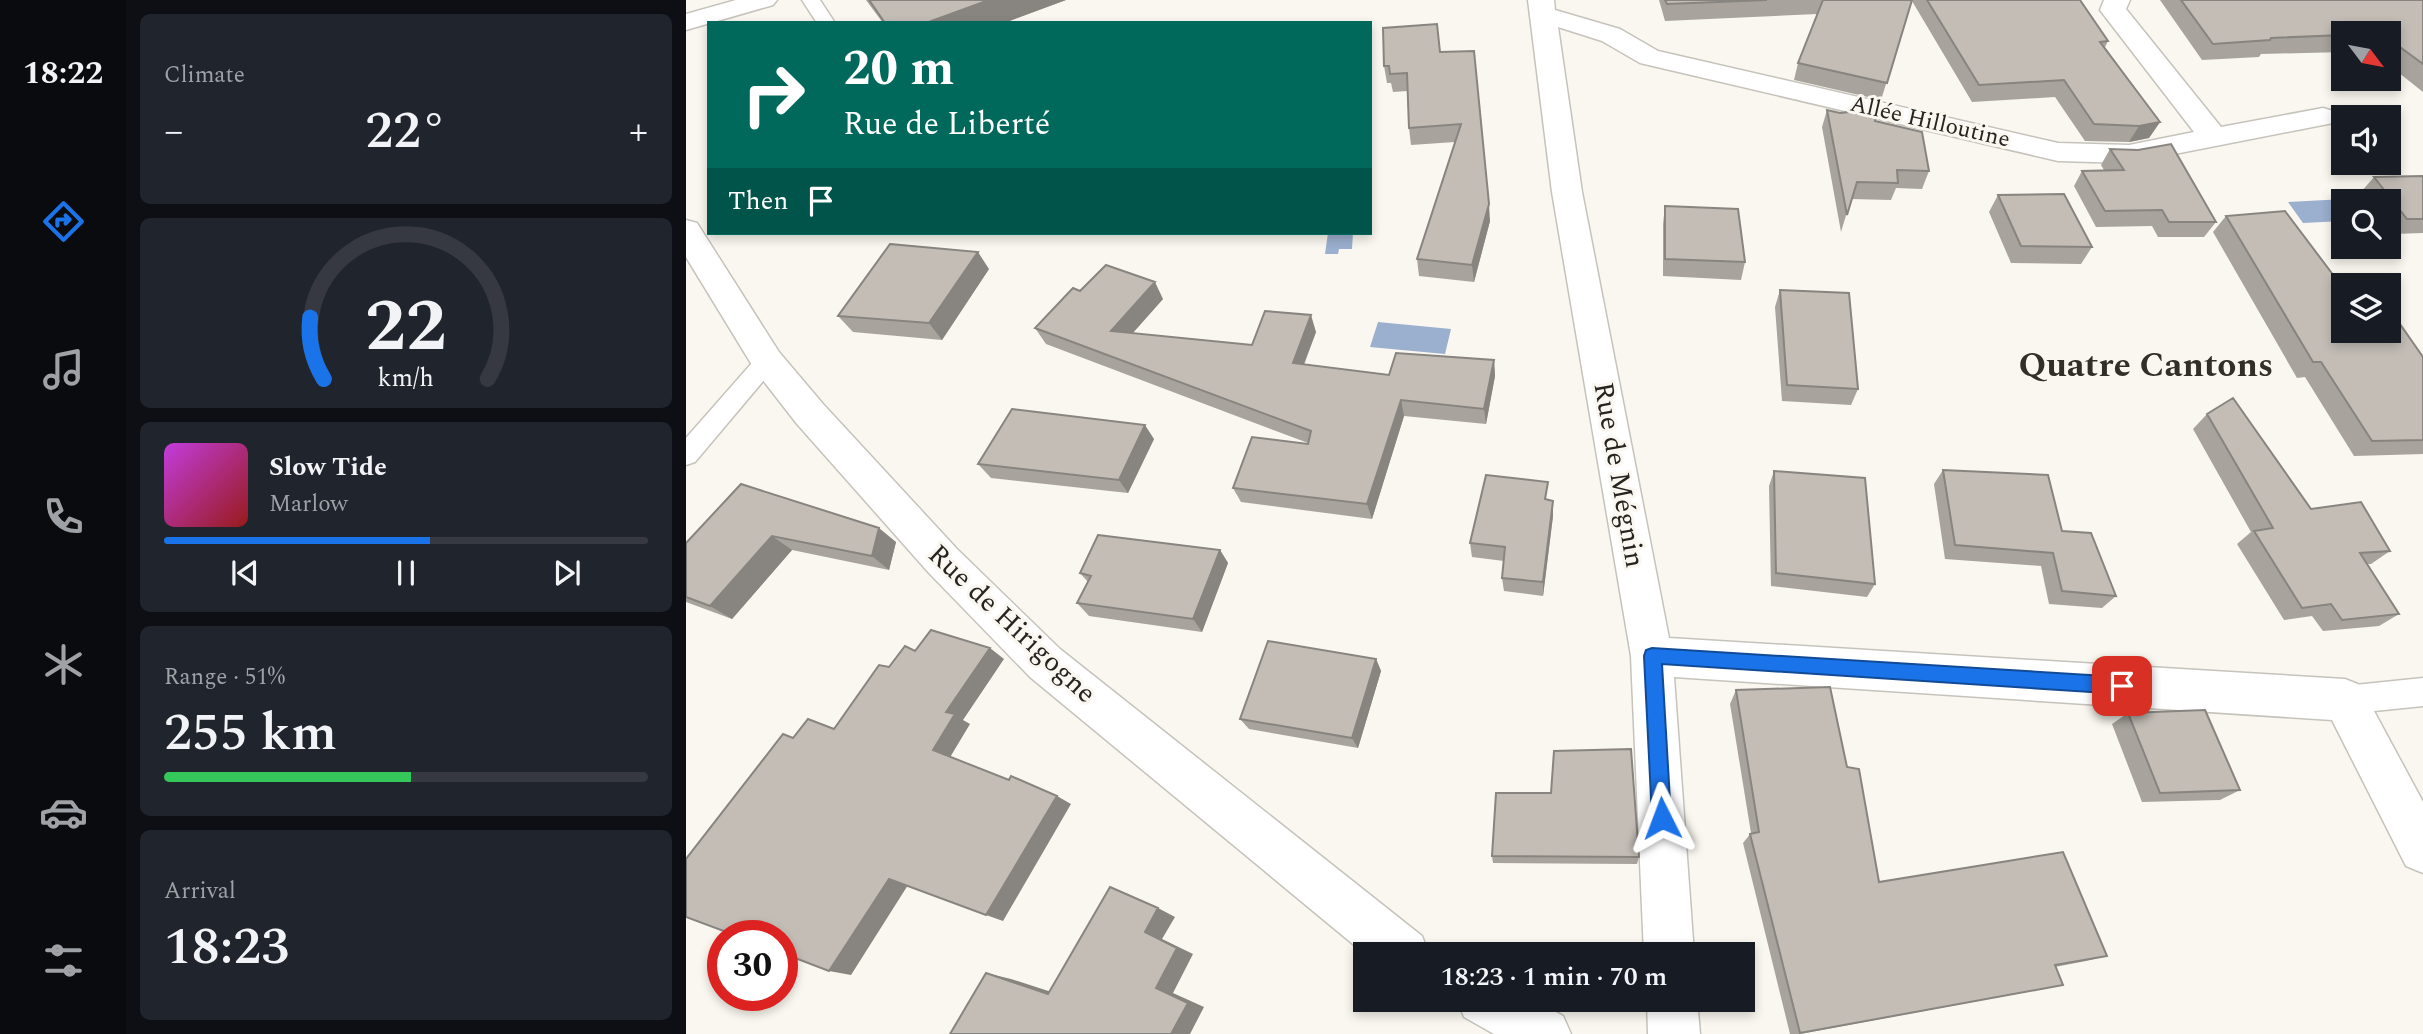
<!DOCTYPE html>
<html lang="en">
<head>
<meta charset="utf-8">
<style>
  :root { --surface:#171b24; --page:#20242c; --text:#f1f3f6; --muted:#9ea1a6; --line:#363941; --accent:#1a73e8 }
  body { margin:0; font-family:Spectral,serif; background:var(--page); color:var(--text); height:100vh; display:flex; flex-direction:column; font-size:26px; white-space:nowrap }
  * { box-sizing:border-box; margin:0 }
  p { font-size:23px; color:var(--muted) }
  .icon { flex:none; width:38px; height:38px; fill:none; stroke:currentColor; stroke-width:2; stroke-linecap:round; stroke-linejoin:round }
  .map { position:relative; flex:1; overflow:hidden }
  .side { display:flex; flex-direction:column; gap:14px; padding:14px; background:#0d0f14; width:560px }
  .side>* { flex:none }
  .hud { position:absolute; left:21px; top:21px; width:665px; height:214px; border-radius:0px; box-shadow:0 4px 10px #0003; background:#00695c; color:#fff; overflow:hidden }
  .needle { width:46px; rotate:122deg }
  .buttons { position:absolute; left:1645px; top:21px; display:grid; gap:14px }
  .buttons a { display:grid; place-items:center; width:70px; height:70px; border-radius:0px; background:var(--surface); box-shadow:0 4px 10px #0003; font-size:35px }
  .speed { position:absolute; left:21px; top:920px; display:flex; gap:14px; font-size:35px; font-weight:700; text-align:center }
  .speed>* { display:grid; place-content:center; width:91px; height:91px; border-radius:50%; background:var(--surface); box-shadow:0 4px 10px #0003; line-height:1 }
  .speed .limit { border:10px solid #d22; background:#fff; color:#111 }
  .pin { position:absolute; display:grid; place-items:center; width:60px; height:60px; color:#fff; margin:-30px; border-radius:14px; box-shadow:0 4px 10px #0006 }
  .me { position:absolute; width:77px; margin:-38px; rotate:357deg; stroke-linejoin:round; filter:drop-shadow(0 0 5px #0008) }
  .turn { display:flex; align-items:center; gap:24px; height:147px; padding:0 21px; font-size:32px }
  .turn .icon { width:91px; height:91px; stroke-width:2.5 }
  .turn b { display:block; font-size:49px; line-height:60px }
  .then { display:flex; align-items:center; height:66px; padding:0 21px; background:#0003; gap:14px; font-size:26px }
  .big { font-size:52px; font-weight:600; line-height:1.1 }
  .side .widget { flex:1; display:flex; flex-direction:column; justify-content:center; gap:10px; min-width:0; padding:0 24px; border-radius:10px; background:var(--page) }
  .side .dial { align-items:center; gap:0 }
  .dial svg { height:182px; overflow:visible; fill:none; stroke:var(--line); stroke-width:7; stroke-linecap:round; text-anchor:middle }
  .dial text { fill:var(--text); stroke:none }
  .song { display:flex; align-items:center; gap:21px }
  .cover { width:84px; height:84px; border-radius:10px; background:linear-gradient(135deg,hsl(290 70% 55%),hsl(0 70% 35%)) }
  .played { height:7px; border-radius:4px; background:linear-gradient(90deg,var(--accent) 55%,var(--line) 55%) }
  .keys { display:flex; justify-content:space-around; direction:ltr }
  .heat { display:flex; justify-content:space-between; align-items:center; font-size:38px; direction:ltr }
  .charge { height:10px; border-radius:5px; background:linear-gradient(90deg,#34c759 51%,var(--line) 0) }
  .trip { position:absolute; left:667px; top:942px; width:402px; height:70px; border-radius:0px; background:var(--surface); box-shadow:0 4px 10px #0003; font-weight:600; line-height:70px; text-align:center }
  main { display:flex; flex:1; min-height:0 }
  .tab-bar { display:flex; flex-direction:column; width:126px; justify-content:space-around; align-items:center; background:#090b0e; color:var(--muted) }
  .tab-bar .icon { width:49px; height:49px }
  .tab-bar .active { color:var(--accent) }
  .tab-bar b { font-size:32px; color:var(--text) }
  .map>svg:first-child { display:block }
  .water { fill:#9bafce }
  .lines { fill:none; stroke-linecap:round; stroke-linejoin:round }
  .service-casing { stroke:#c5c3bb; stroke-width:3 }
  .minor-casing { stroke:#c5c3bb; stroke-width:3 }
  .service { fill:#fff; fill-rule:evenodd }
  .minor { fill:#fff; fill-rule:evenodd }
  .wall { fill:#a8a39d }
  .shaded-wall { fill:#88847f }
  .building { fill:#c3bdb6; stroke:#88847f; stroke-width:2 }
  .route { fill:#1a73e8; stroke:#114b97; stroke-width:2 }
  .labels { text-anchor:middle; dominant-baseline:central; stroke-width:6; stroke-linejoin:round; paint-order:stroke }
  .far-street-label { font-size:23px; fill:#252421; stroke:#f9f7ef }
  .street-label { font-size:28px; fill:#252421; stroke:#f9f7ef }
  .district-label { font-size:35px; font-weight:bold; fill:#302f28; stroke:#f9f7ef }
</style>
</head>
<body>
<main>
<nav class="tab-bar">
<b>18:22</b>
<svg class="icon active" aria-label="directions" viewBox="0 0 24 24"><path d="M12 3l9 9-9 9-9-9zM9 14v-3h6M13 9l2 2-2 2"/></svg>
<svg class="icon" aria-label="music" viewBox="0 0 24 24"><path d="M9 18V5l10-2v13"/><circle cx="6" cy="18" r="3"/><circle cx="16" cy="16" r="3"/></svg>
<svg class="icon" aria-label="phone" viewBox="0 0 24 24"><path d="M5 4h4l2 5-3 2q2 4 5 5l2-3 5 2v4C11 20 4 13 5 4z"/></svg>
<svg class="icon" aria-label="climate" viewBox="0 0 24 24"><path d="M12 3v18M4 7l16 10M4 17L20 7"/></svg>
<svg class="icon" aria-label="car" viewBox="0 0 24 24"><path d="M5 17H2v-5l4-1 3-4h7l3 4 3 1v5h-3M9 17h6M6 11h13"/><circle cx="7" cy="17" r="2"/><circle cx="17" cy="17" r="2"/></svg>
<svg class="icon" aria-label="filters" viewBox="0 0 24 24"><path d="M4 7h16M4 17h16"/><circle cx="9" cy="7" r="2"/><circle cx="15" cy="17" r="2"/></svg>
</nav>
<section class="side">
<div class="widget"><p>Climate</p>
<div class="heat"><a>−</a><b class="big">22°</b><a>+</a></div>
</div>
<div class="widget dial"><svg viewBox="0 0 100 80">
<path d="M14 69A42 42 0 1 1 86 69"/>
<path d="M14 69A42 42 0 0 1 8 42" stroke="#1a73e8"/>
<text x="50" y="56" font-size="32" font-weight="700">22</text>
<text x="50" y="72" font-size="11">km/h</text>
</svg></div>
<div class="widget">
<div class="song"><i class="cover"></i><div><b>Slow Tide</b><p>Marlow</p></div></div>
<div class="played"></div>
<div class="keys"><svg class="icon" aria-label="previous" viewBox="0 0 24 24"><path d="M18 5L8 12l10 7zM5 5v14"/></svg><svg class="icon" aria-label="pause" viewBox="0 0 24 24"><path d="M8 5v14M16 5v14"/></svg><svg class="icon" aria-label="next" viewBox="0 0 24 24"><path d="M6 5l10 7-10 7zM19 5v14"/></svg></div>
</div>
<div class="widget"><p>Range · 51%</p><b class="big">255 km</b><div class="charge"></div></div>
<div class="widget"><p>Arrival</p><b class="big">18:23</b></div>
</section>
<div class="map">
<svg width="1737" height="1034" viewBox="0 0 1737 1034">
  <rect width="100%" height="100%" fill="#f9f7ef"/>
  <!-- water -->
  <path class="water" d="M1659 199 1657 221 1617 223 1602 202Z
    M642 233H667L666 249H653L652 254H639Z
    M692 322 765 329 759 354 684 347Z"/>
  <g class="lines">
    <defs>
      <path id="service" d="M116 0H134L149 23H131Z
        M81 352 89 355 93 361 89 367 9 462 0 465V438L73 355Z
        M1737 678V706L1659 714 1649 710 1644 700 1649 690 1659 686Z"/>
      <path id="minor" d="M50 0H91L87 5 0 30V14Z
        M842 0H868L869 10 934 29 972 51 1372 143 1443 145 1508 132 1414 10 1418 0H1444L1440 9 1535 127 1637 108 1647 111 1651 117 1647 123 1443 163 1372 161 954 63 916 41 872 27 896 192 983 638 1659 679 1674 685 1737 802V873L1720 866 1646 720 988 677 1008 954H958L945 656 866 192Z
        M0 220 11 223 93 352 137 404 271 549 374 649 736 936 743 954H679L344 677 243 573 111 424 69 370 0 257Z
        M771 999H847L877 1016 885 1034H808L778 1017Z
        M961 999H1011L1014 1034H962Z"/>
    </defs>
    <!-- service casing -->
    <use href="#service" class="service-casing"/>
    <!-- minor casing -->
    <use href="#minor" class="minor-casing"/>
    <!-- service -->
    <use href="#service" class="service"/>
    <!-- minor -->
    <use href="#minor" class="minor"/>
  </g>
  <!-- wall -->
  <path class="wall" d="M180 0H380L318 23H197Z
    M973 0H1394L1422 41 1419 47 1474 122 1463 138 1443 142 1399 141 1369 97 1286 102 1226 1 1195 100 1108 80 1112 63 1131 14 979 21Z
    M1474 0H1737V92L1703 65V33H1657V52L1575 54 1573 57 1516 60Z
    M754 52 804 221 788 282 733 276 731 259 769 142 725 145 723 128 721 91 707 92 705 83H701L698 66Z
    M1141 110 1189 121 1243 171 1236 189 1210 188 1205 200 1165 199 1155 232 1136 127Z
    M1424 149 1530 222 1518 237H1472L1466 226 1410 227 1388 186 1396 171 1418 170 1415 165Z
    M1737 176V233L1707 234 1703 228V201H1682L1675 192 1688 177Z
    M1312 195 1406 247 1395 264 1325 263 1303 212Z
    M979 206 1059 262 1055 280 977 276V224Z
    M1540 216 1657 331 1737 357V454L1668 456 1619 377 1611 378 1527 232Z
    M303 269 256 340 167 332 152 316Z
    M1094 290 1172 389 1165 405 1096 401 1089 307Z
    M394 291 477 299 447 333 566 345 630 332 618 365 703 375 808 360 809 376 800 424 718 416 686 519 555 502 547 488 622 443 360 344 349 328Z
    M1521 414 1625 509 1704 551 1685 564H1681L1713 614 1693 626 1637 631 1626 616 1598 620 1551 544 1565 532 1507 429Z
    M468 439 442 493 305 478 292 464Z
    M1257 470 1376 531 1430 596 1416 608 1363 604 1355 566 1259 559 1248 484Z
    M1088 471 1189 584 1181 597 1085 586 1083 486Z
    M55 484 210 542 203 570 106 550 46 619 0 602V543Z
    M867 516 857 596 818 591 816 578 818 561 786 557 784 543Z
    M534 550 542 563 516 632 403 616 391 603 402 582 394 573Z
    M690 659 695 671 672 748 563 729 554 719Z
    M1050 690 1161 767 1193 882 1421 956 1400 961 1369 967 1377 985 1114 1034H1104L1057 843 1065 833 1044 704Z
    M1442 713 1554 790 1534 800 1456 802 1426 724Z
    M865 793 953 857 951 864 807 863 806 856Z"/>
  <!-- shaded-wall -->
  <path class="shaded-wall" d="M303 0H380L318 23H240Z
    M1474 122 1463 138 1443 142 1453 126Z
    M803 204 804 221 788 282 786 265Z
    M292 252 303 269 256 340 243 323Z
    M469 282 477 299 434 347 425 331Z
    M625 315 630 332 612 379 607 363Z
    M808 360 809 376 800 424 798 409Z
    M715 400 718 416 686 519 681 504Z
    M459 425 468 439 442 493 433 480Z
    M867 501V516L857 596V582Z
    M193 528 210 542 203 570 186 556Z
    M86 536 106 550 46 619 24 606Z
    M534 550 542 563 516 632 507 619Z
    M304 648 318 659 277 720 284 724 263 759 247 750 260 712Z
    M690 659 695 671 672 748 666 738Z
    M371 796 385 804 317 921 300 915Z
    M203 879 222 885 165 975 143 971Z
    M472 908 489 917 476 939 507 954 487 993 518 1007 504 1034H485L470 988 459 932Z
    M300 973 325 979 384 998 362 994Z"/>
  <!-- building -->
  <path class="building" d="M183 0H303L240 23H199Z
    M979 0H1081L981 4Z
    M1137 0H1226L1201 83 1112 63Z
    M1241 0H1394L1422 41 1414 42 1474 122 1453 126 1408 124 1378 80 1293 85Z
    M1495 0H1737V64L1703 39V33H1657V35L1585 38 1584 40 1527 44Z
    M751 24 754 52 788 51 803 204 786 265 731 259 775 124 723 128 721 73 704 74 703 66H698L697 28Z
    M1193 109 1189 121 1236 132 1243 171 1211 170 1212 183 1171 182 1161 215 1141 110 1154 113Z
    M1485 144 1530 222H1483L1476 210 1419 211 1396 171 1438 170 1424 149 1452 150Z
    M1737 176V219H1721L1688 177Z
    M1378 194 1406 247 1335 246 1312 195Z
    M979 206 1052 209 1059 262 979 259Z
    M1599 211 1657 288V331H1703V317H1709L1737 357V440L1686 441 1635 362H1627L1540 216Z
    M204 244 292 252 243 323 152 316Z
    M420 265 469 282 425 331 566 345 579 311 625 315 607 363 703 375 710 353 808 360 798 409 715 400 681 504 547 488 566 437 622 444 625 431 349 328 387 288 394 291Z
    M1094 290 1163 293 1172 389 1101 385Z
    M1547 398 1625 509 1675 502 1704 551 1674 553 1713 614 1656 620 1645 604 1616 608 1568 531 1587 528 1521 414Z
    M326 409 459 425 433 480 292 464Z
    M1257 470 1362 475 1376 531 1405 533 1430 596 1376 591 1367 553 1269 545Z
    M1088 471 1179 478 1189 584 1090 573Z
    M800 475 862 482 859 499 867 501 857 582 816 578 819 547 784 543Z
    M55 484 193 528 186 556 86 536 24 606 0 597V543Z
    M412 535 534 550 507 619 391 603 405 576 394 573Z
    M245 630 304 648 260 712 269 714 247 750 323 780 325 776 371 796 300 915 203 879 143 971 96 953V936H51L0 917V859L97 734 107 738 122 719 148 729 193 665 203 667 219 646 229 651Z
    M582 641 690 659 666 738 554 719Z
    M1144 687 1161 767 1173 769 1193 882 1377 852 1421 956 1369 965 1377 985 1114 1033 1064 834 1073 832 1050 690Z
    M1519 710 1554 790 1474 793 1442 713Z
    M945 749 953 857 806 856 810 793H865L868 751Z
    M424 887 472 908 459 932 491 948 470 988 502 1003 485 1034H264L300 973 362 994Z"/>
  <!-- route -->
  <path class="route" d="M966 648 1436 677 1442 680 1445 686 1442 692 1436 694 976 664 985 818 982 825 976 828 969 825 966 818 958 656 960 650Z"/>
  <g class="labels">
    <!-- far-street labels -->
    <g class="far-street-label">
      <text transform="translate(1244 122) rotate(13)">Allée Hilloutine</text>
    </g>
    <!-- street labels -->
    <g class="street-label">
      <text transform="translate(933 475) rotate(80)">Rue de Mégnin</text>
      <text transform="translate(326 624) rotate(43)">Rue de Hirigogne</text>
    </g>
    <!-- district labels -->
    <g class="district-label">
      <text x="1460" y="365">Quatre Cantons</text>
    </g>
  </g>
</svg>
<div class="buttons">
<a><svg class="needle" viewBox="-14 -14 28 28"><path d="M0-13l5 13h-10z" fill="#e53935"/><path d="M0 13l5-13h-10z" fill="#9ea1a6"/></svg></a>
<a><svg class="icon" aria-label="sound" viewBox="0 0 24 24"><path d="M4 9h4l5-4v14l-5-4H4zM17 9q2 3 0 6"/></svg></a>
<a><svg class="icon" aria-label="search" viewBox="0 0 24 24"><circle cx="10" cy="10" r="6"/><path d="M15 15l6 6"/></svg></a>
<a><svg class="icon" aria-label="layers" viewBox="0 0 24 24"><path d="M12 4l9 5-9 5-9-5zM3 14l9 5 9-5"/></svg></a>
</div>
<div class="speed"><div class="limit">30</div></div>
<div class="pin" style="left:1436px;top:686px;background:#d93025"><svg class="icon" aria-label="arrive" viewBox="0 0 24 24"><path d="M6 21V4h12l-3 4 3 4H6"/></svg></div>
<svg class="me" style="left:976px;top:818px" viewBox="-20 -20 40 40"><path d="M0-17L14 15 0 8-14 15z" fill="#1a73e8" stroke="#fff" stroke-width="4"/></svg>
<div class="trip">18:23 · 1 min · 70 m</div>
<div class="hud">
<div class="turn"><svg class="icon" aria-label="right" viewBox="0 0 24 24"><path d="M7 20v-9h11M14 6l5 5-5 5"/></svg><div><b>20 m</b>Rue de Liberté</div></div>
<div class="then">Then<svg class="icon" aria-label="arrive" viewBox="0 0 24 24"><path d="M6 21V4h12l-3 4 3 4H6"/></svg></div>
</div>
</div>
</main>
</body>
</html>
